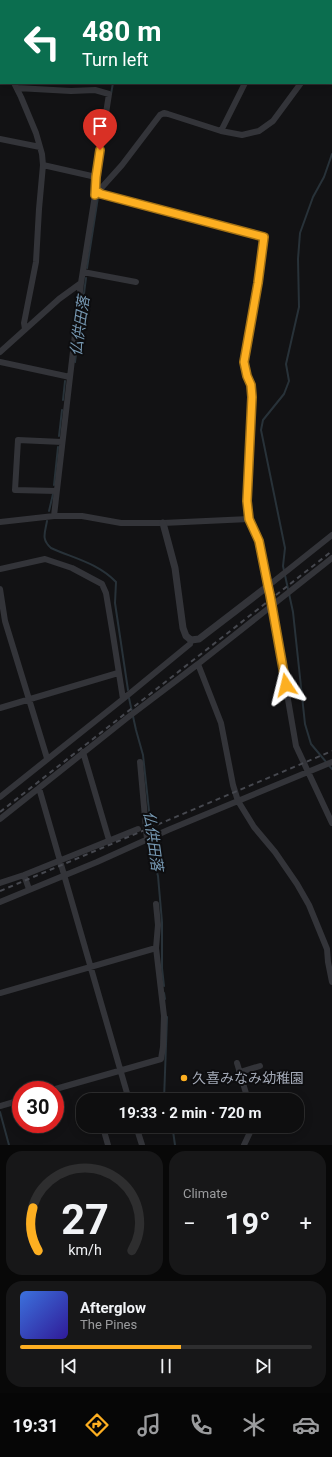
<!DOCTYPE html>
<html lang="en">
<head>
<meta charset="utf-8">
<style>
  :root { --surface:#0e0e0f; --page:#171718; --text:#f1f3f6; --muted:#9b9c9e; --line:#2e2e2f; --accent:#fdaf21 }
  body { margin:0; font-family:Roboto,"Noto Sans JP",sans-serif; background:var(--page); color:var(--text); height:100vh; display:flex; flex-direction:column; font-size:15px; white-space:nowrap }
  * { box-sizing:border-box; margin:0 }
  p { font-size:13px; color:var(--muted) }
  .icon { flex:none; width:22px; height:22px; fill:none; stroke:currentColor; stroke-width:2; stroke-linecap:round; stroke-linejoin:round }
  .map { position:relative; height:1145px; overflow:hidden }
  .drawer { display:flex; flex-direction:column; gap:6px; padding:6px; background:#080808; flex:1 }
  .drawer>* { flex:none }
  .top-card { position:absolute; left:0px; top:0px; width:332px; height:84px; box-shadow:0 2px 10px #0003,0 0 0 1px var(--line); background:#0b6e4f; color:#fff; overflow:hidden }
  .speed { position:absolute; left:12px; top:1081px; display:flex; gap:8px; font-size:20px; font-weight:700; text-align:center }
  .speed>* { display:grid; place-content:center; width:52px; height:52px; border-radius:50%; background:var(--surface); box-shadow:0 2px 10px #0003,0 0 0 1px var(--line); line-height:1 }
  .speed .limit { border:6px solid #d22; background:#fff; color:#111 }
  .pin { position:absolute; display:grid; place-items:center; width:34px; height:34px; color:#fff; margin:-41px -17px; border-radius:50% 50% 50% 0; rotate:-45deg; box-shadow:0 0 4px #0007 }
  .pin .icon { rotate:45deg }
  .me { position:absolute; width:44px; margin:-22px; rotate:350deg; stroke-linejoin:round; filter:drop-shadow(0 0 3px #0008) }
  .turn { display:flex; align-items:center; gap:14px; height:84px; padding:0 16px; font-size:18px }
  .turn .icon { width:52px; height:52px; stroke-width:2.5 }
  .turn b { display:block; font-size:28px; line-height:34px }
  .big { font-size:30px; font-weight:700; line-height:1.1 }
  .drawer .widget { flex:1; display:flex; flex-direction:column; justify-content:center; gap:6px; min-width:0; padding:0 14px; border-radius:16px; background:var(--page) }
  .drawer .dial { align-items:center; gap:0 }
  .dial svg { height:104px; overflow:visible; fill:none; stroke:var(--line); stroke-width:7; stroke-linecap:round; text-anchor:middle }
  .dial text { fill:var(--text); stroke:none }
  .song { display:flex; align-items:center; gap:12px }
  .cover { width:48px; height:48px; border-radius:6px; background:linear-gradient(135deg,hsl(220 70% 55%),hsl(250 70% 35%)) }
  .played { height:4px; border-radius:2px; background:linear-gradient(90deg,var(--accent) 55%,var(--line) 55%) }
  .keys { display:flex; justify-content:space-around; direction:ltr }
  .heat { display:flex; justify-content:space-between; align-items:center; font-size:22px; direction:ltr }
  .drawer .tiles { flex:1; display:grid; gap:6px; grid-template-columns:1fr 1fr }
  .widget:last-child { grid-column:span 2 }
  .trip { position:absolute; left:76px; top:1093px; width:228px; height:40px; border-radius:16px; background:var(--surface); box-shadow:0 2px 10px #0003,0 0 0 1px var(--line); font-weight:700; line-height:40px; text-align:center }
  .menu { display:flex; height:64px; justify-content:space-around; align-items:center; background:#060606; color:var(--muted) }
  .menu .icon { width:28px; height:28px }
  .menu .active { color:var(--accent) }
  .menu b { font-size:18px; color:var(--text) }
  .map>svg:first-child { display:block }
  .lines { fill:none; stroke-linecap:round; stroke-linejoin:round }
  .stream { stroke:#283239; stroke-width:2 }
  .minor { stroke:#333439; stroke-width:6 }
  .tertiary { stroke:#333439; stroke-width:7 }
  .rail { stroke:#46484f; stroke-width:2; stroke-dasharray:5 4; stroke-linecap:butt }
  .route-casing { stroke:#a47215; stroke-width:10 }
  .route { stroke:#fdaf21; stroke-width:7 }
  .poi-dot { fill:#fdaf21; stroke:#0d0d0f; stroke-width:1.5 }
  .labels { text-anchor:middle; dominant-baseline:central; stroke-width:4; stroke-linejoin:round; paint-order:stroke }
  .poi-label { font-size:14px; fill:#a3a9b6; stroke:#0d0d0f; text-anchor:start }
  .water-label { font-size:15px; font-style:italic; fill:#7799b3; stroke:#0d0d0f }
</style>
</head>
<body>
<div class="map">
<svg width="332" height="1145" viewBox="0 0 332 1145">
  <rect width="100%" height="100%" fill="#121214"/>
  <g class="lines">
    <!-- stream -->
    <path class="stream" d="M114 0V1
      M111 94 113 83
      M332 154 324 177 313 197 300 233 298 259 299 307 286 364 289 381 284 394 263 420 261 430 285 548 283 566 293 612 305 724 311 744 332 769
      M87 268 98 197
      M75 362 86 278
      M63 400 65 381
      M59 436 62 410
      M54 485 58 447
      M49 511 53 494
      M47 521C45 533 41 539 51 548 73 558 98 563 116 582L115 603 128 690
      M129 698 136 730 143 755 151 829 153 858 158 876 162 922V968L164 986
      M164 993 165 999
      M164 1100 167 1017
      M0 1112 9 1145
      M170 1126 173 1131 175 1145"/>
    <!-- minor -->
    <path class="minor" d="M261 0V1
      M300 0 301 1
      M216 1 222 0
      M331 23 332 24
      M331 43 332 42
      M0 50H1
      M0 57 1 59
      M14 83 21 97 36 133 42 154 43 165 39 209 36 262 24 323 25 329
      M17 88 71 91 95 90 109 94 96 177 95 195
      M221 131 245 83
      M0 139 40 147
      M43 165 96 177
      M98 192 101 194 264 237 258 283 244 362 251 385 253 397 247 501 249 519 259 541 268 586 270 595 296 746 332 823
      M83 272 136 282
      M0 352 59 299 81 283 95 195 122 165 160 115 164 113 168 114 221 131 242 135 259 131 273 121 301 83
      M0 362 70 377 54 516
      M70 377 81 283
      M56 491 15 490 18 440 62 442
      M0 522 54 516H82L121 523H163L249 519
      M332 558 198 664 221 723 233 785 238 801 254 827 275 852 297 884 309 905 327 949 328 962 332 982
      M0 569 45 559 72 568 102 584 106 593 113 635 123 699 0 797
      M268 586 332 535
      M0 589 5 621 47 758
      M123 699 190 644 191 640
      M0 708 118 673
      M83 752 109 840
      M140 762 147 840
      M39 788 129 1100
      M0 819 127 718 198 664
      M24 875 29 889
      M0 883 24 875 138 829
      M0 902 97 862 168 830 332 762
      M0 993 156 948
      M237 1063 248 1100
      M240 1072 260 1066
      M52 1090 161 1059 163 1047 164 1016 156 948 158 925 156 904
      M0 1106 21 1100
      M136 1126 142 1145
      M104 1131 108 1145
      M244 1145 253 1126"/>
    <!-- tertiary -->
    <path class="tertiary" d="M163 523 175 568 183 628 186 636 191 640 199 639 268 586"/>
    <!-- rail -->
    <path class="rail" d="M0 812 332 551
      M0 891 332 751"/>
  </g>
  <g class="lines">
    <defs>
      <path id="route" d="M100 150 96 177 95 195 98 192 101 194 264 237 258 283 244 362 247 376 251 385 252 397 247 501 249 519 259 541 268 586 270 595 286 685"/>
    </defs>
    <!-- route casing -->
    <use href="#route" class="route-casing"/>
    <!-- route -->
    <use href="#route" class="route"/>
  </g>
  <!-- markers -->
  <circle class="poi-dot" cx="184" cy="1078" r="4"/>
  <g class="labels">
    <!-- poi labels -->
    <g class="poi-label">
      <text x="192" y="1078">久喜みなみ幼稚園</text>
    </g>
    <!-- water labels -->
    <g class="water-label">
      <text transform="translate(80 326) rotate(-82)">仏供田落</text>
      <text transform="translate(153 841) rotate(82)">仏供田落</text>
    </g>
  </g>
</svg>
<div class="speed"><div class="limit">30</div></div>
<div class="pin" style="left:100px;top:150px;background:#d93025"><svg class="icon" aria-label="arrive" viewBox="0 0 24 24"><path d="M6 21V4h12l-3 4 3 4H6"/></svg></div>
<svg class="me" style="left:286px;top:685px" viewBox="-20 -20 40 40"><path d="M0-17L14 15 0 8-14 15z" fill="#fdaf21" stroke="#fff" stroke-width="4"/></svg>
<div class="trip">19:33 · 2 min · 720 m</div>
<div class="top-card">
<div class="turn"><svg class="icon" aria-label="left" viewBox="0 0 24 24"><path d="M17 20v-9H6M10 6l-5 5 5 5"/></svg><div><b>480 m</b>Turn left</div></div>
</div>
</div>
<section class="drawer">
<div class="tiles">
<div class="widget dial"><svg viewBox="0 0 100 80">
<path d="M14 69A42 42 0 1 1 86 69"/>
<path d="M14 69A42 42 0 0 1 10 36" stroke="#fdaf21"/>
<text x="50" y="56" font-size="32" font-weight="700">27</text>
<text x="50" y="72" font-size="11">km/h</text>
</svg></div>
<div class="widget"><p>Climate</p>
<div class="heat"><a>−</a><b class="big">19°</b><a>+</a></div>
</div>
<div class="widget">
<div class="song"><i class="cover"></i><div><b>Afterglow</b><p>The Pines</p></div></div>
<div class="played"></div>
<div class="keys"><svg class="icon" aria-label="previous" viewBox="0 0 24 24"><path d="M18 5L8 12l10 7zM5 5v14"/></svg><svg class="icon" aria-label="pause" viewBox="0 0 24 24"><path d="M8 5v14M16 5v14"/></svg><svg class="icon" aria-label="next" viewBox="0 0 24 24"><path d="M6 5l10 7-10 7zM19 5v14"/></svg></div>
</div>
</div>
</section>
<nav class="menu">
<b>19:31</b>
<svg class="icon active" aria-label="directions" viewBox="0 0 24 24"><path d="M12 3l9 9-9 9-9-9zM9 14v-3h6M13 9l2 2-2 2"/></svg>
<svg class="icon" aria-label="music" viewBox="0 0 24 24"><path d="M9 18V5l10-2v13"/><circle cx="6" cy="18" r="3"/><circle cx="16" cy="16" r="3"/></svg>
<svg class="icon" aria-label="phone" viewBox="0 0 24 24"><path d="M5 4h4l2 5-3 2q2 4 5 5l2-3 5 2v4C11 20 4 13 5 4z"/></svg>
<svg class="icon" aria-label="climate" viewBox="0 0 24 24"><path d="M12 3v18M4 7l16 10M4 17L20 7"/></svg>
<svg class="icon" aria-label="car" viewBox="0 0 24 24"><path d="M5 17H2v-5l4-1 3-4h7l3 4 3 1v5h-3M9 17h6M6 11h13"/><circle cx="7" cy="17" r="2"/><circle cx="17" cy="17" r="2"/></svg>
</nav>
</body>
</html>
